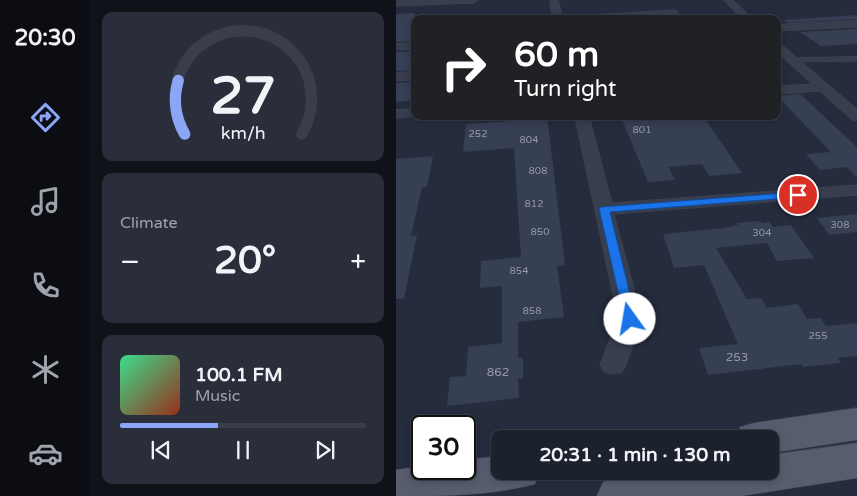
<!DOCTYPE html>
<html lang="en">
<head>
<meta charset="utf-8">
<style>
  :root { --surface:#1c212e; --page:#292e3a; --text:#f1f3f6; --muted:#a0a3aa; --line:#3a3e4a; --accent:#8ca6f7 }
  body { margin:0; font-family:"Varela Round",sans-serif; background:var(--page); color:var(--text); height:100vh; display:flex; flex-direction:column; font-size:19px; white-space:nowrap }
  * { box-sizing:border-box; margin:0 }
  p { font-size:16px; color:var(--muted) }
  .icon { flex:none; width:28px; height:28px; fill:none; stroke:currentColor; stroke-width:2; stroke-linecap:round; stroke-linejoin:round }
  .map { position:relative; flex:1; overflow:hidden }
  .drawer { display:flex; flex-direction:column; gap:12px; padding:12px; background:#0f1219; width:306px }
  .drawer>* { flex:none }
  .top-card { position:absolute; left:15px; top:15px; width:370px; height:105px; border-radius:10px; box-shadow:0 2px 8px #0003,0 0 0 1px var(--line); background:#202124; color:#fff; overflow:hidden }
  .speed { position:absolute; left:15px; top:415px; display:flex; gap:10px; font-size:25px; font-weight:700; text-align:center }
  .speed>* { display:grid; place-content:center; width:65px; height:65px; border-radius:50%; background:var(--surface); box-shadow:0 2px 8px #0003,0 0 0 1px var(--line); line-height:1 }
  .speed .limit { border:2px solid #111; border-radius:8px; background:#fff; color:#111 }
  .pin { position:absolute; display:grid; place-items:center; width:42px; height:42px; color:#fff; margin:-21px; border:2px solid #fff; border-radius:50%; box-shadow:0 1px 5px #0007 }
  .me { position:absolute; width:55px; margin:-28px; rotate:347deg; stroke-linejoin:round; filter:drop-shadow(0 0 4px #0008) }
  .turn { display:flex; align-items:center; gap:18px; height:105px; padding:0 20px; font-size:22px }
  .turn .icon { width:65px; height:65px; stroke-width:2.5 }
  .turn b { display:block; font-size:35px; line-height:42px }
  .big { font-size:38px; font-weight:700; line-height:1.1 }
  .drawer .card { flex:1; display:flex; flex-direction:column; justify-content:center; gap:8px; min-width:0; padding:0 18px; border-radius:10px; background:var(--page) }
  .drawer .dial { align-items:center; gap:0 }
  .dial svg { height:130px; overflow:visible; fill:none; stroke:var(--line); stroke-width:7; stroke-linecap:round; text-anchor:middle }
  .dial text { fill:var(--text); stroke:none }
  .song { display:flex; align-items:center; gap:15px }
  .cover { width:60px; height:60px; border-radius:8px; background:linear-gradient(135deg,hsl(150 70% 55%),hsl(10 70% 35%)) }
  .played { height:5px; border-radius:2px; background:linear-gradient(90deg,var(--accent) 40%,var(--line) 40%) }
  .keys { display:flex; justify-content:space-around; direction:ltr }
  .heat { display:flex; justify-content:space-between; align-items:center; font-size:28px; direction:ltr }
  .trip { position:absolute; left:95px; top:430px; width:288px; height:50px; border-radius:10px; background:var(--surface); box-shadow:0 2px 8px #0003,0 0 0 1px var(--line); font-weight:700; line-height:50px; text-align:center }
  main { display:flex; flex:1; min-height:0 }
  .dock { display:flex; flex-direction:column; width:90px; justify-content:space-around; align-items:center; background:#0b0d12; color:var(--muted) }
  .dock .icon { width:35px; height:35px }
  .dock .on { color:var(--accent) }
  .dock b { font-size:22px; color:var(--text) }
  .map>svg:first-child { display:block }
  .building { fill:#373f54 }
  .lines { fill:none; stroke-linecap:round; stroke-linejoin:round }
  .lane-casing { stroke:#424757; stroke-width:1 }
  .street-casing { stroke:#424757; stroke-width:1 }
  .primary-casing { stroke:#424757; stroke-width:1 }
  .lane { fill:#383e4e; fill-rule:evenodd }
  .street { fill:#383e4e; fill-rule:evenodd }
  .primary { fill:#575d6e; fill-rule:evenodd }
  .route { fill:#1a73e8; stroke:#114b97 }
  .labels { text-anchor:middle; dominant-baseline:central; stroke-width:5; stroke-linejoin:round; paint-order:stroke }
  .number-label { font-size:10px; fill:#9499aa }
  .near-number-label { font-size:12px; fill:#9499aa }
</style>
</head>
<body>
<main>
<nav class="dock">
<b>20:30</b>
<svg class="icon on" aria-label="directions" viewBox="0 0 24 24"><path d="M12 3l9 9-9 9-9-9zM9 14v-3h6M13 9l2 2-2 2"/></svg>
<svg class="icon" aria-label="music" viewBox="0 0 24 24"><path d="M9 18V5l10-2v13"/><circle cx="6" cy="18" r="3"/><circle cx="16" cy="16" r="3"/></svg>
<svg class="icon" aria-label="phone" viewBox="0 0 24 24"><path d="M5 4h4l2 5-3 2q2 4 5 5l2-3 5 2v4C11 20 4 13 5 4z"/></svg>
<svg class="icon" aria-label="climate" viewBox="0 0 24 24"><path d="M12 3v18M4 7l16 10M4 17L20 7"/></svg>
<svg class="icon" aria-label="car" viewBox="0 0 24 24"><path d="M5 17H2v-5l4-1 3-4h7l3 4 3 1v5h-3M9 17h6M6 11h13"/><circle cx="7" cy="17" r="2"/><circle cx="17" cy="17" r="2"/></svg>
</nav>
<section class="drawer">
<div class="card dial"><svg viewBox="0 0 100 80">
<path d="M14 69A42 42 0 1 1 86 69"/>
<path d="M14 69A42 42 0 0 1 10 36" stroke="#8ca6f7"/>
<text x="50" y="56" font-size="32" font-weight="700">27</text>
<text x="50" y="72" font-size="11">km/h</text>
</svg></div>
<div class="card"><p>Climate</p>
<div class="heat"><a>−</a><b class="big">20°</b><a>+</a></div>
</div>
<div class="card">
<div class="song"><i class="cover"></i><div><b>100.1 FM</b><p>Music</p></div></div>
<div class="played"></div>
<div class="keys"><svg class="icon" aria-label="previous" viewBox="0 0 24 24"><path d="M18 5L8 12l10 7zM5 5v14"/></svg><svg class="icon" aria-label="pause" viewBox="0 0 24 24"><path d="M8 5v14M16 5v14"/></svg><svg class="icon" aria-label="next" viewBox="0 0 24 24"><path d="M6 5l10 7-10 7zM19 5v14"/></svg></div>
</div>
</section>
<div class="map">
<svg width="461" height="496" viewBox="0 0 461 496">
  <rect width="100%" height="100%" fill="#252c3e"/>
  <!-- building -->
  <path class="building" d="M19 13V41L0 42V14Z
    M461 15V19L392 23 388 20Z
    M461 29V44L425 46 404 32Z
    M19 51V70L0 71V52Z
    M19 82V100L0 102V83Z
    M404 94 461 147V178L451 167 424 170 410 154 435 152 381 96Z
    M126 116H151L169 265 161 266 168 317 122 322V358H127V378L122 379 123 398 51 406 54 377 70 376 72 347 106 343V286L84 288 85 261 125 257 118 148 67 152 70 124 119 121V119H126Z
    M277 116H307L346 173 313 176 306 164 273 167 279 180 252 182 226 120Z
    M37 156 31 187H26L15 236 21 235 8 299H0V159Z
    M461 214V232L433 235 421 218Z
    M364 221 366 223 374 222 377 227 395 225 418 258 381 261 371 243 320 248 351 299 365 298 371 308 402 304 411 319 425 318 430 326 461 323V356L442 358 445 363 407 367 405 364 312 375 303 348 342 344 308 265 278 268 267 234 328 228 342 225 340 223Z"/>
  <g class="lines">
    <defs>
      <path id="lane" d="M461 57V61L397 62 394 60 397 58Z"/>
      <path id="street" d="M0 0H82L78 3 0 6Z
        M154 0H162L167 19H157Z
        M328 0H337L357 19H346Z
        M279 10 282 11V15L233 19H178L183 16Z
        M461 21V27L381 31V25Z
        M19 43V49L0 50V44Z
        M381 43 385 44 461 109V121L456 120 424 91 381 94V86L416 84 381 52Z
        M19 72V80L0 81V73Z
        M19 109V116H23L0 118V110Z
        M179 116H193L216 203 461 185V195L218 214 246 319 230 365 226 372 217 374 208 372 204 365 222 319Z"/>
      <path id="primary" d="M461 408V440L374 453V439H339L344 427 358 423Z
        M461 443V478L345 496H201L207 482C255 464 322 471 374 471V455Z
        M104 456V471H144L139 484C94 496 46 496 0 496V470L26 466V469H69V460Z"/>
    </defs>
    <!-- lane casing -->
    <use href="#lane" class="lane-casing"/>
    <!-- street casing -->
    <use href="#street" class="street-casing"/>
    <!-- primary casing -->
    <use href="#primary" class="primary-casing"/>
    <!-- lane -->
    <use href="#lane" class="lane"/>
    <!-- street -->
    <use href="#street" class="street"/>
    <!-- primary -->
    <use href="#primary" class="primary"/>
  </g>
  <!-- route -->
  <path class="route" d="M402 192H406V197L214 212 240 319 238 322H229L203 209 205 207Z"/>
  <g class="labels">
    <!-- number labels -->
    <g class="number-label">
      <text x="246" y="130">801</text>
      <text x="82" y="134">252</text>
      <text x="133" y="140">804</text>
      <text x="142" y="171">808</text>
      <text x="138" y="204">812</text>
      <text x="444" y="225">308</text>
      <text x="144" y="232">850</text>
      <text x="366" y="233">304</text>
      <text x="123" y="271">854</text>
      <text x="136" y="311">858</text>
      <text x="422" y="336">255</text>
    </g>
    <!-- near-number labels -->
    <g class="near-number-label">
      <text x="341" y="357">253</text>
      <text x="102" y="372">862</text>
    </g>
  </g>
</svg>
<div class="speed"><div class="limit">30</div></div>
<div class="pin" style="left:402px;top:195px;background:#d93025"><svg class="icon" aria-label="arrive" viewBox="0 0 24 24"><path d="M6 21V4h12l-3 4 3 4H6"/></svg></div>
<svg class="me" style="left:234px;top:319px" viewBox="-20 -20 40 40"><circle r="19" fill="#fff"/><path d="M0-13L10 11 0 6-10 11z" fill="#1a73e8"/></svg>
<div class="trip">20:31 · 1 min · 130 m</div>
<div class="top-card">
<div class="turn"><svg class="icon" aria-label="right" viewBox="0 0 24 24"><path d="M7 20v-9h11M14 6l5 5-5 5"/></svg><div><b>60 m</b>Turn right</div></div>
</div>
</div>
</main>
</body>
</html>
